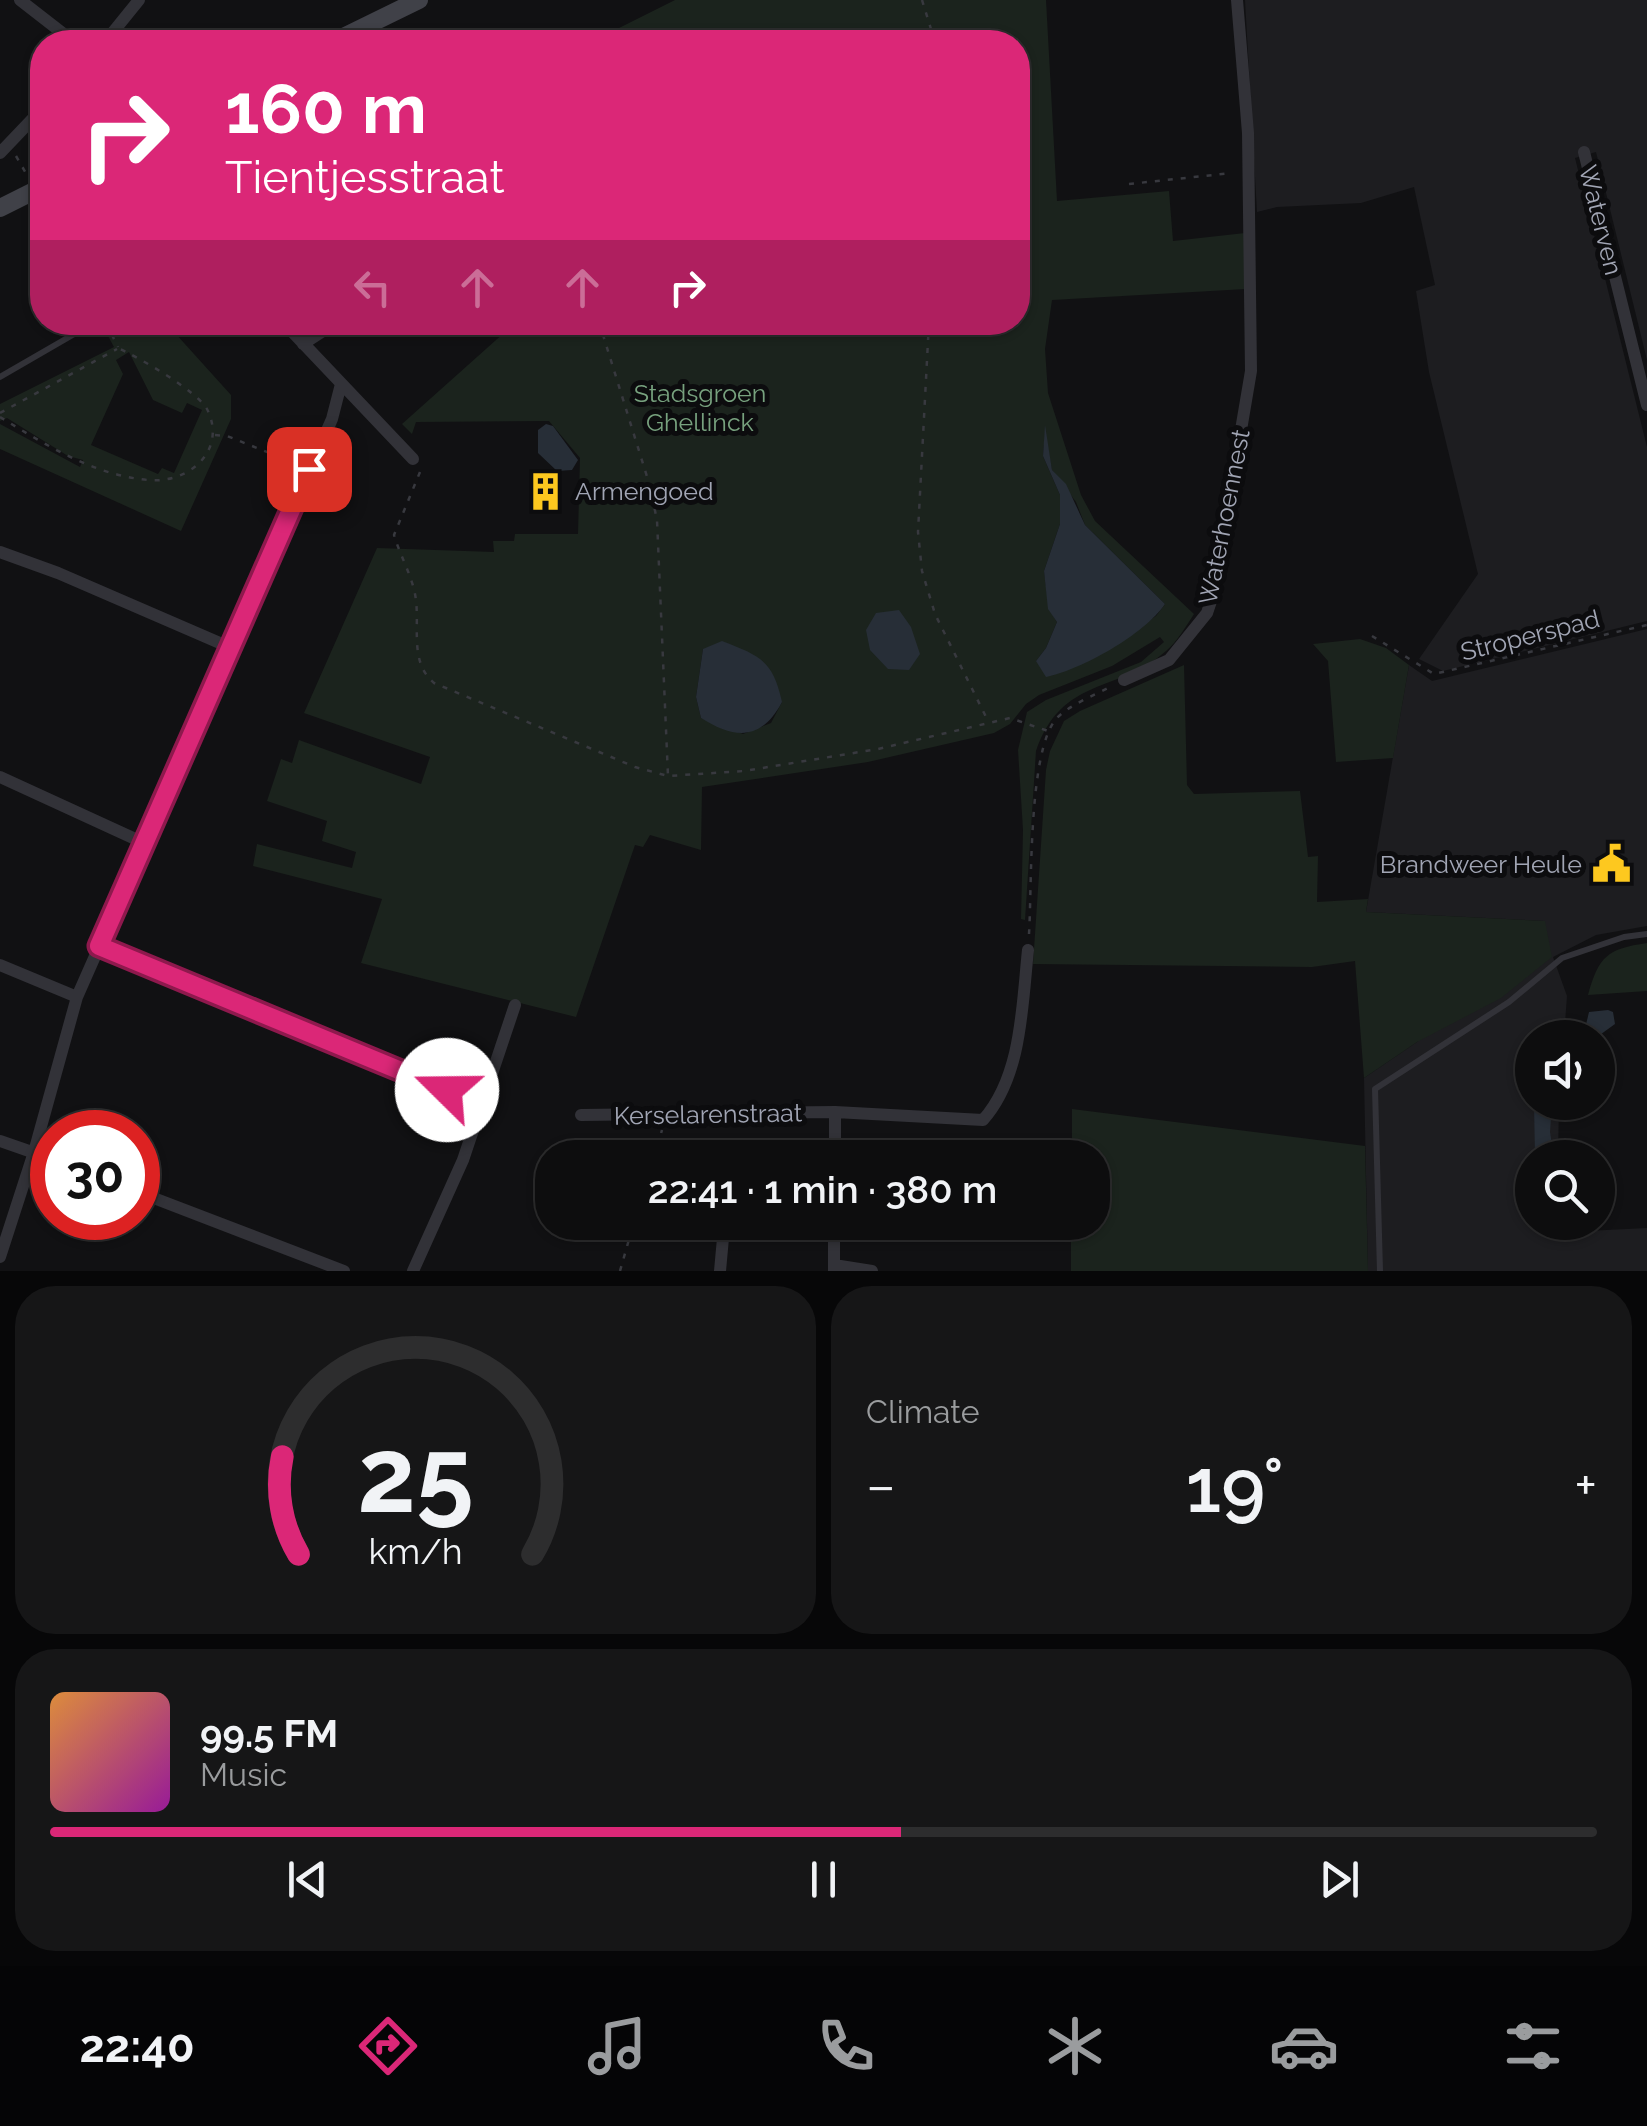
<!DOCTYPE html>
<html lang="en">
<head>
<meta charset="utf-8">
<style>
  :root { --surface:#0d0d0e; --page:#161617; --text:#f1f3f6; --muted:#9a9c9e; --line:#2d2d2e; --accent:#db2777 }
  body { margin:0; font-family:Raleway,sans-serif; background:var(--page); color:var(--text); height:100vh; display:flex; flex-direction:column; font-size:38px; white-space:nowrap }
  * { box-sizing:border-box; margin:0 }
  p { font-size:32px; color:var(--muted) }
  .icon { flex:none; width:55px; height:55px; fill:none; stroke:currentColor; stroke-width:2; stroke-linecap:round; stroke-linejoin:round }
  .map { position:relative; height:1271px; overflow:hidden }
  .details { display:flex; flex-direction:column; gap:15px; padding:15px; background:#070708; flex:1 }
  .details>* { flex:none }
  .banner { position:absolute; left:30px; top:30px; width:1000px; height:305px; border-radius:40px; box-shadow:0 2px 8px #0004,0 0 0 2px var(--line); background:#db2777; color:#fff; overflow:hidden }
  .controls { position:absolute; left:1515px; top:1020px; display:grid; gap:20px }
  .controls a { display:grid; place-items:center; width:100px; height:100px; border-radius:50%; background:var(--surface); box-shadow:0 2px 8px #0004,0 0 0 2px var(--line); font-size:50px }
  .speed { position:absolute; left:30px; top:1110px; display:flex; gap:20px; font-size:50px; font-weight:700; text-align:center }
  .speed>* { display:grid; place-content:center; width:130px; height:130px; border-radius:50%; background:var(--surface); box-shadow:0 2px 8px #0004,0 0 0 2px var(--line); line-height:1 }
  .speed .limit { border:15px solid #d22; background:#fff; color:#111 }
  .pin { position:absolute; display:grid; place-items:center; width:85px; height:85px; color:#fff; margin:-42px; border-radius:20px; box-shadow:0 5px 15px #0006 }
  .me { position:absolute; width:110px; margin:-55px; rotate:292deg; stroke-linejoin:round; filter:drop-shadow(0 0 8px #0008) }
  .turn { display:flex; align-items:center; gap:35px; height:210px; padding:0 30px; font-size:45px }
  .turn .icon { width:130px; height:130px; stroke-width:2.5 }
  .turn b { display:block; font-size:70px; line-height:85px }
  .lanes { display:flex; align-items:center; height:95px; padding:0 30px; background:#0003; justify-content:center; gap:50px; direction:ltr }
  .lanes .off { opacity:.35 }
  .big { font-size:75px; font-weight:600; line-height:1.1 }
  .details .widget { flex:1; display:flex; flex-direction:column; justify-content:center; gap:15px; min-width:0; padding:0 35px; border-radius:40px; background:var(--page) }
  .details .dial { align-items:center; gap:0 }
  .dial svg { height:260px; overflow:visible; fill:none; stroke:var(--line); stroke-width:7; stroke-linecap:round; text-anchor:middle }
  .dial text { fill:var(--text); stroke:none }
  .song { display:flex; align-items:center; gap:30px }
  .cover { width:120px; height:120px; border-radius:15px; background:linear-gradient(135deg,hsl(30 70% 55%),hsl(300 70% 35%)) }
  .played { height:10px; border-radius:5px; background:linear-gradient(90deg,var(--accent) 55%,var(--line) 55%) }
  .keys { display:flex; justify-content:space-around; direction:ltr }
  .heat { display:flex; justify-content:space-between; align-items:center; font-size:55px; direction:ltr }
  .details .tiles { flex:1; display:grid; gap:15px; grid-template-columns:1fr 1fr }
  .widget:last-child { grid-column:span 2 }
  .trip { position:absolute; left:535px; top:1140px; width:575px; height:100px; border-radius:40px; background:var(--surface); box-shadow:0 2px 8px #0004,0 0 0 2px var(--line); font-weight:600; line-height:100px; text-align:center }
  .tab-bar { display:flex; height:160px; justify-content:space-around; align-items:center; background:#050506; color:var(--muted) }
  .tab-bar .icon { width:70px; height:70px }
  .tab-bar .selected { color:var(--accent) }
  .tab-bar b { font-size:45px; color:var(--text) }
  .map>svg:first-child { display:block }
  .built { fill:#1d1d20 }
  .green { fill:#1b231d; fill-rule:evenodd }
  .water { fill:#272e37 }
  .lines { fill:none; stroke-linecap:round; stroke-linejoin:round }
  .path { stroke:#38393f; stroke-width:2.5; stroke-dasharray:5 8; stroke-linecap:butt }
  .lane { stroke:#323238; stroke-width:6 }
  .street { stroke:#323238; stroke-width:12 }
  .secondary { stroke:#404148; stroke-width:18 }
  .route-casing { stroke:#8e194d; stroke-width:25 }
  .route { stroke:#db2777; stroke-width:18 }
  .labels { text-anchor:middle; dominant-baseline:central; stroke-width:10; stroke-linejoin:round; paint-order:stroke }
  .street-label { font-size:25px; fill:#a1a5b4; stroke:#0c0c0e }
  .park-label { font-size:25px; fill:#77a17e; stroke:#0c0c0e }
  .poi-label { font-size:25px; fill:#a1a5b4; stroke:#0c0c0e; text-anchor:start }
</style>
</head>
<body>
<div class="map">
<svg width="1647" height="1271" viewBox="0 0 1647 1271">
  <rect width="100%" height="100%" fill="#111113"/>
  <!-- built -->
  <path class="built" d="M1245 0H1647V360L1596 152 1575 158 1647 447V621L1443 671 1419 659 1478 574 1429 372 1416 291 1435 285 1414 187 1361 203 1277 207 1257 212Z
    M1647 629V926L1596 935 1553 957 1567 996 1564 1037 1532 1038V1102L1559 1103 1558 1157 1532 1158V1222L1565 1223 1566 1232 1647 1228V1271H1368L1364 1078 1417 1042 1544 921 1366 912 1409 665 1432 681Z"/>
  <!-- green -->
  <path class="green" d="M675 0H1046L1057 201 1169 191 1173 241 1245 233 1246 289 1052 300 1045 349 1048 393 1081 495 1095 521 1194 614C1186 626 1178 641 1166 651 1117 694 1062 676 1036 751L1025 920 1021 919 1023 830 1018 750 1027 712 1046 700 1141 662 1164 642 1160 637 1112 666 1039 695 1026 704 1010 724 994 733 868 762 702 787 701 850 650 835 643 847 635 845 576 1017 361 963 382 899 253 866 257 844 352 868 356 852 322 841 327 821 267 801 281 759 292 763 299 740 421 784 430 757 304 713 377 548 494 552 493 541H514L515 534H578L580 458 549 421 416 422 412 434 402 424 515 323 1018 322V42H602L603 36ZM1045 432 1052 470 1076 502 1085 525 1165 604 1156 616 1084 663 1036 661 1046 648 1057 622 1049 609 1044 571 1060 524V495L1043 456ZM703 649 782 702 771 723 743 734 701 718 696 697Z
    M166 323 231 395V419L181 531 0 449V424L80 467 83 460 68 456 7 418 0 421V404L114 347 101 323ZM129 352 153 400 182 413 187 403 202 410 174 473 162 468 158 474 91 445 123 374 116 360Z
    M1360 639 1386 648 1409 665 1393 758 1336 762 1328 661 1313 644Z
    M1184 665 1187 785 1194 794 1300 791 1308 857 1318 856 1317 902 1368 899 1366 912 1545 921 1552 957 1501 998 1417 1042 1364 1078 1355 961 1312 967 1033 964 1046 770 1050 751 1064 721 1080 711Z
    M1647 943V991L1588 995C1599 956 1607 949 1647 943Z
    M1072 1109 1365 1146 1368 1271H1071V1223L1092 1222V1158L1072 1157Z"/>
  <!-- water -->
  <path class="water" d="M546 424 553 426 578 460 572 470 557 471 538 453V430Z
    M1045 425 1052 470 1066 484 1085 525 1165 604C1145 634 1081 670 1046 677L1036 661 1046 648 1057 622 1048 609 1044 571 1060 524V495L1043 456Z
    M899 610 911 627 920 654 909 670 888 669 870 650 866 630 876 613Z
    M722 641C761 656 773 661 782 702 762 740 736 740 701 718L696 697 703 649Z
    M1608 1010 1613 1012 1615 1024 1597 1037H1583L1589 1012Z
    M1534 1103H1552L1550 1132 1554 1157H1535Z"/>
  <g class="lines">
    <!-- path -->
    <path class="path" d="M922 0 935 42
      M16 156 27 175
      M1129 184 1232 173
      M599 322 649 483 657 520 668 776
      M929 322 918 532 922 571 935 614 988 721
      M106 323 118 347
      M0 413 117 349
      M0 417C46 445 93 475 148 480 188 484 228 451 207 409 197 391 138 357 118 348
      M215 435 227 436 297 464
      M420 472 394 535C400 555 411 574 415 594 421 625 408 661 434 683L635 767 668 776 744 771 878 749 1010 718 1048 731
      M1372 636 1434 674 1647 625
      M1029 934C1032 887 1028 752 1056 719 1069 705 1093 696 1110 687
      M654 1158 662 1130
      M620 1271 634 1222"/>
    <!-- lane -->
    <path class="lane" d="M34 194 42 216
      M0 377 95 322
      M1380 1271 1375 1089 1509 1002 1562 958 1624 937 1647 934"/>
    <!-- street -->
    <path class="street" d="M20 0 74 42
      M105 42 139 0
      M1584 152 1647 405
      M0 153 42 109
      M283 322 413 459
      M303 344 337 322
      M0 552 58 573 229 647
      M1124 680 1169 660 1207 613 1214 592 1230 495 1251 371 1248 133 1237 0
      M0 777 144 843
      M99 946 482 1104
      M0 965 77 997
      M581 1115 835 1112 983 1120C1022 1076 1022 1006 1028 950
      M0 1141 52 1159
      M835 1158V1112
      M138 1192 344 1271
      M0 1257 34 1152 77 997 332 419 341 384
      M834 1265 872 1271
      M413 1271 463 1160 515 1005
      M720 1271 723 1238
      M834 1271V1222"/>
    <!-- secondary -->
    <path class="secondary" d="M333 42 419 0
      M0 208 42 187"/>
  </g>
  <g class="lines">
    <defs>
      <path id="route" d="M309 469 99 946 447 1090"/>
    </defs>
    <!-- route casing -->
    <use href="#route" class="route-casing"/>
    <!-- route -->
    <use href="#route" class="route"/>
  </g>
  <!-- icons -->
  <defs>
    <symbol id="building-bare" viewBox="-9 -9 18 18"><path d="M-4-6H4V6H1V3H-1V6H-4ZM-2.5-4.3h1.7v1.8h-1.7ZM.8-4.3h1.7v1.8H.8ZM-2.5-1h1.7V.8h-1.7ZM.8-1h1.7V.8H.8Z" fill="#fdc81f" stroke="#0c0c0e" stroke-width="2.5" paint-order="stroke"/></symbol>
    <symbol id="civic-bare" viewBox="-9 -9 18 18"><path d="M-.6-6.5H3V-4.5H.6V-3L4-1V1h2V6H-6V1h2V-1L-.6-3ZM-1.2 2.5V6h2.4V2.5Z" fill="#fdc81f" stroke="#0c0c0e" stroke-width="2.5" paint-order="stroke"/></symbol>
  </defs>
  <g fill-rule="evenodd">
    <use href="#building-bare" x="518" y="464" width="55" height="55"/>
    <use href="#civic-bare" x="1584" y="836" width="55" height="55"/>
  </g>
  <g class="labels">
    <!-- street labels -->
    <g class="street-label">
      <text transform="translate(1601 220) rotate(76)">Waterven</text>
      <text transform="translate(1224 517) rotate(-79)">Waterhoennest</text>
      <text transform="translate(1530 635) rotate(-14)">Stroperspad</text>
      <text transform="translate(708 1114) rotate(-1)">Kerselarenstraat</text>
    </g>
    <!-- park labels -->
    <g class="park-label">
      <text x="700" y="393">Stadsgroen<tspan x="700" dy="29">Ghellinck</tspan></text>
    </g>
    <!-- poi labels -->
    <g class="poi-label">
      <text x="575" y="491">Armengoed</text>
      <text x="1582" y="864" text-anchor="end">Brandweer Heule</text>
    </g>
  </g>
</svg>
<div class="controls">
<a><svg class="icon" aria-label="sound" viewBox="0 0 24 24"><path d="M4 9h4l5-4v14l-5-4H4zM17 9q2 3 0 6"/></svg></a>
<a><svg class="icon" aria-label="search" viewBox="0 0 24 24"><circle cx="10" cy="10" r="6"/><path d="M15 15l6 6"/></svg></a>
</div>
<div class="speed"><div class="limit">30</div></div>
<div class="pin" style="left:309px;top:469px;background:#d93025"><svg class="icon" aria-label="arrive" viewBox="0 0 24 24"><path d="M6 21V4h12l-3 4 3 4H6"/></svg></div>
<svg class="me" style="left:447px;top:1090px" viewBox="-20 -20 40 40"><circle r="19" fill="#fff"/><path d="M0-13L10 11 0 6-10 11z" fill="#db2777"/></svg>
<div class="trip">22:41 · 1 min · 380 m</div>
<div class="banner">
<div class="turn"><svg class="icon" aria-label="right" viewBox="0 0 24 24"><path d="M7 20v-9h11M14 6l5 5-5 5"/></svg><div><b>160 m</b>Tientjesstraat</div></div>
<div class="lanes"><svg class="icon off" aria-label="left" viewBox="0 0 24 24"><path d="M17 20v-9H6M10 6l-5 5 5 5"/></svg><svg class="icon off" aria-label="ahead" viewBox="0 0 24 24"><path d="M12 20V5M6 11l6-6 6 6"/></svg><svg class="icon off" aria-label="ahead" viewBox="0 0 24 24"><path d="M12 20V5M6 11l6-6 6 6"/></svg><svg class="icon" aria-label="right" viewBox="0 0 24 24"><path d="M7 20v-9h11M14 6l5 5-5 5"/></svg></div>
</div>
</div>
<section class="details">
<div class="tiles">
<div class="widget dial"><svg viewBox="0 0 100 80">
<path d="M14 69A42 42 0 1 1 86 69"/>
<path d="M14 69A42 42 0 0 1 9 39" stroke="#db2777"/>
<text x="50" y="56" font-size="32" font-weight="700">25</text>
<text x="50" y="72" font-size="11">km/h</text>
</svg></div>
<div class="widget"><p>Climate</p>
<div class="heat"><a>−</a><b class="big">19°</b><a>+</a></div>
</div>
<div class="widget">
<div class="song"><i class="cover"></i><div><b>99.5 FM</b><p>Music</p></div></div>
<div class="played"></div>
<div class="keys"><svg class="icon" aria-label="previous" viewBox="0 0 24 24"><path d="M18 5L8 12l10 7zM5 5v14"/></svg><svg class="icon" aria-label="pause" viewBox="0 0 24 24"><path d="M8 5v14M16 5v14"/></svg><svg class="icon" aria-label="next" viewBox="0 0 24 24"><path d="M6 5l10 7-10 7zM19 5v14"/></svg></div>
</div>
</div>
</section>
<nav class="tab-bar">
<b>22:40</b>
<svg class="icon selected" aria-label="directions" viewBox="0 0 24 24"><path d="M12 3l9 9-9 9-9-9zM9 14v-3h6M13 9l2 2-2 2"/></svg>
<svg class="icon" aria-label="music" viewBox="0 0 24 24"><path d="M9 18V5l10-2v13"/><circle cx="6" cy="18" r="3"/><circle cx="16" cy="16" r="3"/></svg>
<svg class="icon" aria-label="phone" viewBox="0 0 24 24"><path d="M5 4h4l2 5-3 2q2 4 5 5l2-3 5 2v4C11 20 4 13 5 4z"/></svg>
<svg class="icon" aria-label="climate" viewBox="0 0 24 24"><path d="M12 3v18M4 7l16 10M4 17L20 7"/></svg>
<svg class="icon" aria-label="car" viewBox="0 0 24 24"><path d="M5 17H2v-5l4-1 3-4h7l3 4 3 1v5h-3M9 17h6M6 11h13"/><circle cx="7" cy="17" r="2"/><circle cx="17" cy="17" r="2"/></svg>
<svg class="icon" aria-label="filters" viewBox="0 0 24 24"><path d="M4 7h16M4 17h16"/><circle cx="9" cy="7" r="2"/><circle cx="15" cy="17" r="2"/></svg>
</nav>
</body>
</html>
